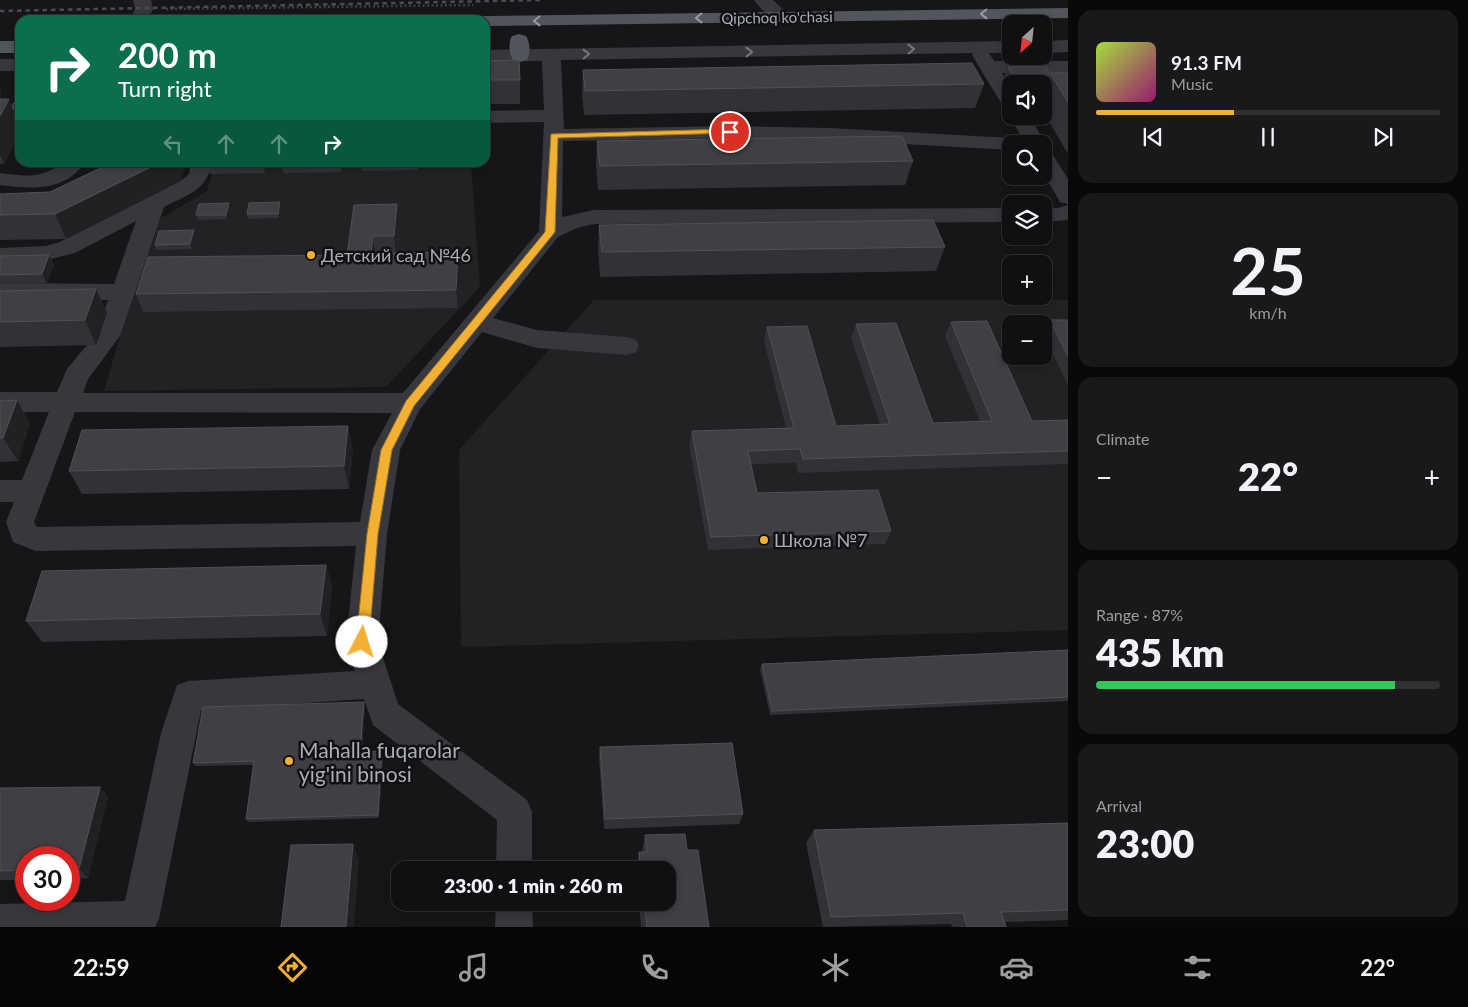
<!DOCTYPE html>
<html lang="en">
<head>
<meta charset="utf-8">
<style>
  :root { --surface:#101012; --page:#19191b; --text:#f1f3f6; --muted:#9c9d9f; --line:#303032; --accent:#f2b134 }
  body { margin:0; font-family:Lato,sans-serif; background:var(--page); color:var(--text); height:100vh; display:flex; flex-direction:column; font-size:19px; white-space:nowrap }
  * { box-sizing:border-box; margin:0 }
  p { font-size:16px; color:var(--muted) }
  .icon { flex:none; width:28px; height:28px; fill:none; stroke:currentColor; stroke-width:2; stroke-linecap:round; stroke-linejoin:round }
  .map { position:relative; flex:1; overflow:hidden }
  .drawer { display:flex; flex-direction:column; gap:10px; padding:10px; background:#09090a; width:400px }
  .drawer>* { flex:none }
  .top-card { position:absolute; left:15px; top:15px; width:475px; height:152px; border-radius:15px; box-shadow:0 2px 8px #0003,0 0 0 1px var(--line); background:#0b6e4f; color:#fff; overflow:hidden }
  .needle { width:32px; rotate:207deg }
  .fabs { position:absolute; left:1002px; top:15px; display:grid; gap:10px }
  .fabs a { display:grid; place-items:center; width:50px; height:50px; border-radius:10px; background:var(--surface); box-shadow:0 2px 8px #0003,0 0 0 1px var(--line); font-size:25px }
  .speed { position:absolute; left:15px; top:846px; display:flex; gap:10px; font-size:25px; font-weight:700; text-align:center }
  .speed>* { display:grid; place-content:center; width:65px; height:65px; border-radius:50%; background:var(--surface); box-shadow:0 2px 8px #0003,0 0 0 1px var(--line); line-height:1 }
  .speed .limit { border:8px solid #d22; background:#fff; color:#111 }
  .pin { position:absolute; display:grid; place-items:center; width:42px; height:42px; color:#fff; margin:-21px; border:2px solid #fff; border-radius:50%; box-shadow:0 1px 5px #0007 }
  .me { position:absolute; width:55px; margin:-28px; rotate:5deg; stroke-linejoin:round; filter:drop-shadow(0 0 4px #0008) }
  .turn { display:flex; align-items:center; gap:18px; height:105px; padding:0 20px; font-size:22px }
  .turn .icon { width:65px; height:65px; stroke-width:2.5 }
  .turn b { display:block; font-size:35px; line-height:42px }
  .lanes { display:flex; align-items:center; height:48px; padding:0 20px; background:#0003; justify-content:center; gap:25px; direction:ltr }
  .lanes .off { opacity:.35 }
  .big { font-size:38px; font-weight:800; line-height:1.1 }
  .drawer .tile { flex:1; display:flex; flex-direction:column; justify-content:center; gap:8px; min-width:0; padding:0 18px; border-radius:15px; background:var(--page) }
  .drawer .dial { align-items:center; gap:0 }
  .dial b { font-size:65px; line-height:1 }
  .song { display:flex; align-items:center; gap:15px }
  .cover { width:60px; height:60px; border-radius:8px; background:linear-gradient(135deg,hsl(80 70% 55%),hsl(320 70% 35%)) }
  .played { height:5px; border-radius:2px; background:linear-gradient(90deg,var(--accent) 40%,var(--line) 40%) }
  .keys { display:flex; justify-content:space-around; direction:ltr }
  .heat { display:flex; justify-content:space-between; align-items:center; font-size:28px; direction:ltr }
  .charge { height:8px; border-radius:4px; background:linear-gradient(90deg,#34c759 87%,var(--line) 0) }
  .trip { position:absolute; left:391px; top:861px; width:285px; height:50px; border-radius:15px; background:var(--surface); box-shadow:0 2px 8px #0003,0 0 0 1px var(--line); font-weight:800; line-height:50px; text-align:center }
  .dock { display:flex; height:80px; justify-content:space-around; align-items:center; background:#060607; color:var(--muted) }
  .dock .icon { width:35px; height:35px }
  .dock .on { color:var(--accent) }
  .dock b { font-size:22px; color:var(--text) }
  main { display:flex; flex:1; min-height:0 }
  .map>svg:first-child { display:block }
  .built { fill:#222225; fill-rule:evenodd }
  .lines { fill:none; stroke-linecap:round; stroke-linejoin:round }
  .path { stroke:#3d3f44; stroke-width:2.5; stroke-dasharray:2 2.5; stroke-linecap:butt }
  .minor { fill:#37383d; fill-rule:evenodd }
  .major { fill:#53555c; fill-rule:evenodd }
  .rail { stroke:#4a4c52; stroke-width:2.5; stroke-dasharray:4.5 4; stroke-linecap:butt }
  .wall { fill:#323236 }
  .shaded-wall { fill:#212124 }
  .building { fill:#3f3f44; stroke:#4f5156 }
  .oneway { stroke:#979ba6 }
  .oneway2 { stroke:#757881 }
  .route { fill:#f2b134; stroke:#9d7322 }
  .poi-dot { fill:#f2b134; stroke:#111113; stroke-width:2 }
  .labels { text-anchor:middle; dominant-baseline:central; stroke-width:5; stroke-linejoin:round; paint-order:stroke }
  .far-street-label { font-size:15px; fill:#a8adb8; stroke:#111113 }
  .poi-label { font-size:18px; fill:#a8adb8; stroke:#111113; text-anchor:start }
  .near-poi-label { font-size:21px; fill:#a8adb8; stroke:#111113; text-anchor:start }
</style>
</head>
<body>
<main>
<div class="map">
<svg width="1068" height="927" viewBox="0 0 1068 927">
  <rect width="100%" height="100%" fill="#161618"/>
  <!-- built -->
  <path class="built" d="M215 163H471L480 287 386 387 104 391 153 223 207 191Z
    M594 300H1068V630L461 647 459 450ZM1011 324H1044V356H1011Z"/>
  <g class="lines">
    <!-- path -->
    <path class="path" d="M166 9 473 5"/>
    <!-- minor -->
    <path class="minor" d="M133 0H151L153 9 148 20H130L135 9Z
      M754 0H773L791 17 788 21C775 24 762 11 754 0Z
      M1068 40V52L1044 53V41Z
      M1011 41V53H989L994 61H1068V73H1002L1011 88V109L1004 107 1001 103 972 55 973 53 561 60 564 129 730 126 830 128 1011 138 1018 140 1021 144H1011V150L830 140 730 138 563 141 562 217 594 210 1011 208V222L594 224 577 228 558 237 493 318 537 330 627 337 636 340 639 346 636 352 627 355 537 348 482 332 420 409 400 450 387 534 378 642 398 704 527 800 532 812V870H496L497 820 373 725 364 699 201 710 159 919 155 927H0V904L125 901 161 733 177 685 188 681 355 671 346 642 356 546 36 551 13 542 6 522 14 502H0V480H22L49 412H0V392H57L67 369 97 333 108 300 0 299V283L114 284 136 221 75 253 46 260 0 264V248L46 246 60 242 182 180 189 174 191 162H212C207 191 187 195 164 207L120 336 88 379 83 393H403L539 231 544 122 485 123V111L544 110 542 61 485 62V50ZM75 412 392 413 372 450 360 522 37 527 34 522Z
      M0 59H20V71H0Z
      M1011 113V116H1029L1046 144 1044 148V144H1026L1009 116Z
      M1044 150 1051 152 1068 179V204L1060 202 1044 174Z
      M62 162H85C65 192 31 189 0 185V173C24 176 42 180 62 162Z
      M1068 205V220L1044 222V208H1058Z
      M496 902H532L533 927H495Z"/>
    <!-- major -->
    <path class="major" d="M1068 8V18L485 26V20H477L479 17 485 16Z
      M519 34 526 36C530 42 531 54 527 60L520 62 513 60C509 54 508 42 512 36Z
      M0 41H20V53H0Z"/>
    <!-- rail -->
    <path class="rail" d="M0 11 542 0"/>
  </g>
  <!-- wall -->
  <path class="wall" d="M485 61 520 80V104H485Z
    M1008 67 1049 73H1068V154L1044 113V84H1011V88L1004 77Z
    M583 70 984 84 975 108 584 115 582 94Z
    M20 91V134L4 164H0V99L12 106Z
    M597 141 913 161 905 185 598 190 596 165Z
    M208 162H267V163L265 173 210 174 208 165Z
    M281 162H343L342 172 283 173Z
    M361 162H418V170L362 171Z
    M181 181 66 239 0 240V194L50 192Z
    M397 204 399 222 397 252 459 270 458 308 143 312 136 294 347 255Z
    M281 207 279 218 248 219 247 214Z
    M230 208 227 219 198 220 196 215Z
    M599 225 945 247 936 271 600 277 598 249Z
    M195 235 192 249 156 250 155 245Z
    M49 255 54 265 47 283 0 284V256Z
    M96 289 107 313 96 345 0 347V291Z
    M1050 320H1068V385L1044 336V332Z
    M951 322 1032 421 1068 420V464L798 473 796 463 751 464 757 493 891 531 885 544 708 550 689 444 692 431 786 428 764 341 767 327 836 426 880 424 851 338 856 324 933 423 980 421 945 336Z
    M17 400 30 424 18 461 0 462V401Z
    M353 449 349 489 82 494 69 471Z
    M326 565 332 587 327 636 42 642 26 621Z
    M1068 650V701L770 715 760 669 762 664Z
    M364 702 365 706 362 752 382 751 383 755 379 818 248 822 246 819 253 765 195 766 193 763Z
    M600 747 743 814 739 824 604 829 599 758Z
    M100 787 108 797 88 878 69 879V858H26V880H0V788Z
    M1068 823V920L1005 922 1006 927H952L951 924 823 927 806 843 814 830Z
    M645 835 687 850 709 927H641L639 902H668V870H636L639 852H642Z"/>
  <!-- shaded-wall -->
  <path class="shaded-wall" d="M0 88 2 93 0 97Z
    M9 99 20 124V134L4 164 0 155V116Z
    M161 162H187L181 181 66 239 55 214Z
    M263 162H267V163L265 173Z
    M340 162H343L342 172Z
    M280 202 281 207 279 218 278 214Z
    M229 203 230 208 227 219 226 215Z
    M397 204 399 222 396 254 394 236Z
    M194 230 195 235 192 249 190 244Z
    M373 236 375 254 371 253Z
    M458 252 459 270 458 308 456 290Z
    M49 255 54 265 47 283 42 274Z
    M96 289 107 313 96 345 85 320Z
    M17 400 30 424 18 461 3 438Z
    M348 426 353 449 349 489 344 466Z
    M326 565 332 587 327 636 320 614Z
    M364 702 365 706 361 756 360 752Z
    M382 751 383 755 379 818 378 815Z
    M100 787 108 797 88 878 79 869Z
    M353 844 359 860 354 927H346Z"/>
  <!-- building -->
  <path class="building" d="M519 60 520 80H485V61Z
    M972 63 984 84 585 91 583 70Z
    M1045 66 1049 73 1045 85H1044V84H1018L1008 67Z
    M1050 73H1068V102Z
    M20 91V112H15L12 106Z
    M0 99H9L0 116Z
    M902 136 913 161 600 166 597 141Z
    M113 162H161L55 214 0 215V194L50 192Z
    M208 162H263V164L208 165Z
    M281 162H318L281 163Z
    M280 202 278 214H247L249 203Z
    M229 203 226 215H196L199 204Z
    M397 204 394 236H373L371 253 458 252 456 290 136 294 148 257 347 255 354 205Z
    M933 220 945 247 602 252 599 225Z
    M194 230 190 244 155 245 159 231Z
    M49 255 42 274 0 275V256Z
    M96 289 85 320 0 322V291Z
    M1050 320H1068V356Z
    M987 321 1032 421 1068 420V451L803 459 800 449 748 451 757 493 878 490 891 531 711 537 692 431 794 428 767 327 807 326 836 426 890 424 856 324 896 323 933 423 992 421 951 322Z
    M17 400 3 438H0V401Z
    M348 426 344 466 69 471 82 430Z
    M326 565 320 614 26 621 42 571Z
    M1068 650V697L772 711 762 664Z
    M364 702 360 752 382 751 378 815 246 819 254 761 193 763 203 707Z
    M732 743 743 814 605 819 600 747Z
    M100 787 79 869H69V858H26V870L0 871V788Z
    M1068 823V910L1001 912 1006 927H967L963 913 831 917 814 830Z
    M685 834 687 850H698L709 927H647L644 902H668V870H641L639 852H647L645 835Z
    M353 844 346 927H281L291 845Z"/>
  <!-- one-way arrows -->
  <defs><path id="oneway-chevron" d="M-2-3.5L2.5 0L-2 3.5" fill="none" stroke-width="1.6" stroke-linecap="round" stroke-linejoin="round" transform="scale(1.25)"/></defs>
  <g class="oneway">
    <use href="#oneway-chevron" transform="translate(984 14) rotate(179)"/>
    <use href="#oneway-chevron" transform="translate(699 18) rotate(179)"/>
    <use href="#oneway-chevron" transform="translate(537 21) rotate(179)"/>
  </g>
  <g class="oneway2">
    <use href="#oneway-chevron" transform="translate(911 49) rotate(-1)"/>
    <use href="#oneway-chevron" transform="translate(749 52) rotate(-1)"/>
    <use href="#oneway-chevron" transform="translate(586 54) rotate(-1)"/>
  </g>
  <!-- route -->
  <path class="route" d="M730 129 733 130V133L558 138 555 232 414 406 392 450 378 534 369 642 367 646 362 648 358 646 356 642 367 534 381 450 406 401 545 232 551 134Z"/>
  <!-- markers -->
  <g class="poi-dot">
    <circle cx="311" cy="255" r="5"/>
    <circle cx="764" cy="540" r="5"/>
    <circle cx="289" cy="761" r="5"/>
  </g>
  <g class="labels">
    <!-- far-street labels -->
    <g class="far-street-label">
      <text transform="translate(777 17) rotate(-1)">Qipchoq ko'chasi</text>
    </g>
    <!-- poi labels -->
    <g class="poi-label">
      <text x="321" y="255">Детский сад №46</text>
      <text x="774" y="540">Школа №7</text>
    </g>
    <!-- near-poi labels -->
    <g class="near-poi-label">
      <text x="299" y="749">Mahalla fuqarolar<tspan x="299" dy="24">yig'ini binosi</tspan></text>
    </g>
  </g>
</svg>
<div class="fabs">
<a><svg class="needle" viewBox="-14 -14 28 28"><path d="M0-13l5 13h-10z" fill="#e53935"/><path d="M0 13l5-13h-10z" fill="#9c9d9f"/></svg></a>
<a><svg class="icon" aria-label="sound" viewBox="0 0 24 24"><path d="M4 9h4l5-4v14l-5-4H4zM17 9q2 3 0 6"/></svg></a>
<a><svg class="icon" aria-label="search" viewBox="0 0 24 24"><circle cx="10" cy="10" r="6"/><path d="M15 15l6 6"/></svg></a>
<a><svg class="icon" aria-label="layers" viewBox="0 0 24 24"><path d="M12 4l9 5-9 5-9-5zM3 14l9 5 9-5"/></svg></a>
<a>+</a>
<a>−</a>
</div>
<div class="speed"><div class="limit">30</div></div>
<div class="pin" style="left:730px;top:132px;background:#d93025"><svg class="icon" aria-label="arrive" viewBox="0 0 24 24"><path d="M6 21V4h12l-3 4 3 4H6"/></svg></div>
<svg class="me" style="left:362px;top:642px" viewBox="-20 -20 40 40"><circle r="19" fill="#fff"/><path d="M0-13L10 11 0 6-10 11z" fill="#f2b134"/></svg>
<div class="trip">23:00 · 1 min · 260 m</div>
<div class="top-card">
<div class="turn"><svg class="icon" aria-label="right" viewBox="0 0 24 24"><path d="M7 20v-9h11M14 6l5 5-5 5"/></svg><div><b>200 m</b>Turn right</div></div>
<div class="lanes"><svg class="icon off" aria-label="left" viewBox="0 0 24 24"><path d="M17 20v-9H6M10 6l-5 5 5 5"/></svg><svg class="icon off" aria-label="ahead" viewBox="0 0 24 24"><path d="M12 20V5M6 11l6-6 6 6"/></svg><svg class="icon off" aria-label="ahead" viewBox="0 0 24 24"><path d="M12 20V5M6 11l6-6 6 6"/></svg><svg class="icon" aria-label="right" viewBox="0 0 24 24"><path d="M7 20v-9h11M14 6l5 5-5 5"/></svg></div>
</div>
</div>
<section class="drawer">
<div class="tile">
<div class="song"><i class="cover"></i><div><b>91.3 FM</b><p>Music</p></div></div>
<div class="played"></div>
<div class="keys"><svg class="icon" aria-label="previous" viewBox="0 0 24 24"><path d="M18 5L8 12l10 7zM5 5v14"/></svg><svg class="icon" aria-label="pause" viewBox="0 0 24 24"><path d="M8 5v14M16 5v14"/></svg><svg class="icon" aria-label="next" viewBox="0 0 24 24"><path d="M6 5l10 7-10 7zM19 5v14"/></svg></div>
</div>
<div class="tile dial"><b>25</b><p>km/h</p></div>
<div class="tile"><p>Climate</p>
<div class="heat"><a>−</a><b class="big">22°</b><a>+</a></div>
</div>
<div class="tile"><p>Range · 87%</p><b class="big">435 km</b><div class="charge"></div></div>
<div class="tile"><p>Arrival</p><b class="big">23:00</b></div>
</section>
</main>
<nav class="dock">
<b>22:59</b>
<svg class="icon on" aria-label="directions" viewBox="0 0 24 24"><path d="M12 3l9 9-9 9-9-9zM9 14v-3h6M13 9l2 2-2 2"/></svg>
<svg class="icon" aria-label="music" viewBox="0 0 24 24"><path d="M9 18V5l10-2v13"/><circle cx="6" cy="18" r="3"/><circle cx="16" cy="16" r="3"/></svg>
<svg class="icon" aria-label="phone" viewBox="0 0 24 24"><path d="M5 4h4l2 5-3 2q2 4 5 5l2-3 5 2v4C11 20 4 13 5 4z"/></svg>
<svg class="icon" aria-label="climate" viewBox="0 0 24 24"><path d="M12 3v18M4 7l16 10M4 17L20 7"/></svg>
<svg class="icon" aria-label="car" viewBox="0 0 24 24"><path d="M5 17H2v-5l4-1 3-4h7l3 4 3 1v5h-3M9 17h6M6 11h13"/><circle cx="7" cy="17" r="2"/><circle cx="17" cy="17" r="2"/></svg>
<svg class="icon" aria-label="filters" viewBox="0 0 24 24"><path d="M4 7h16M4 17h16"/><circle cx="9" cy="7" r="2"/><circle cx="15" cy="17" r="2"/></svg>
<b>22°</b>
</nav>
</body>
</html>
